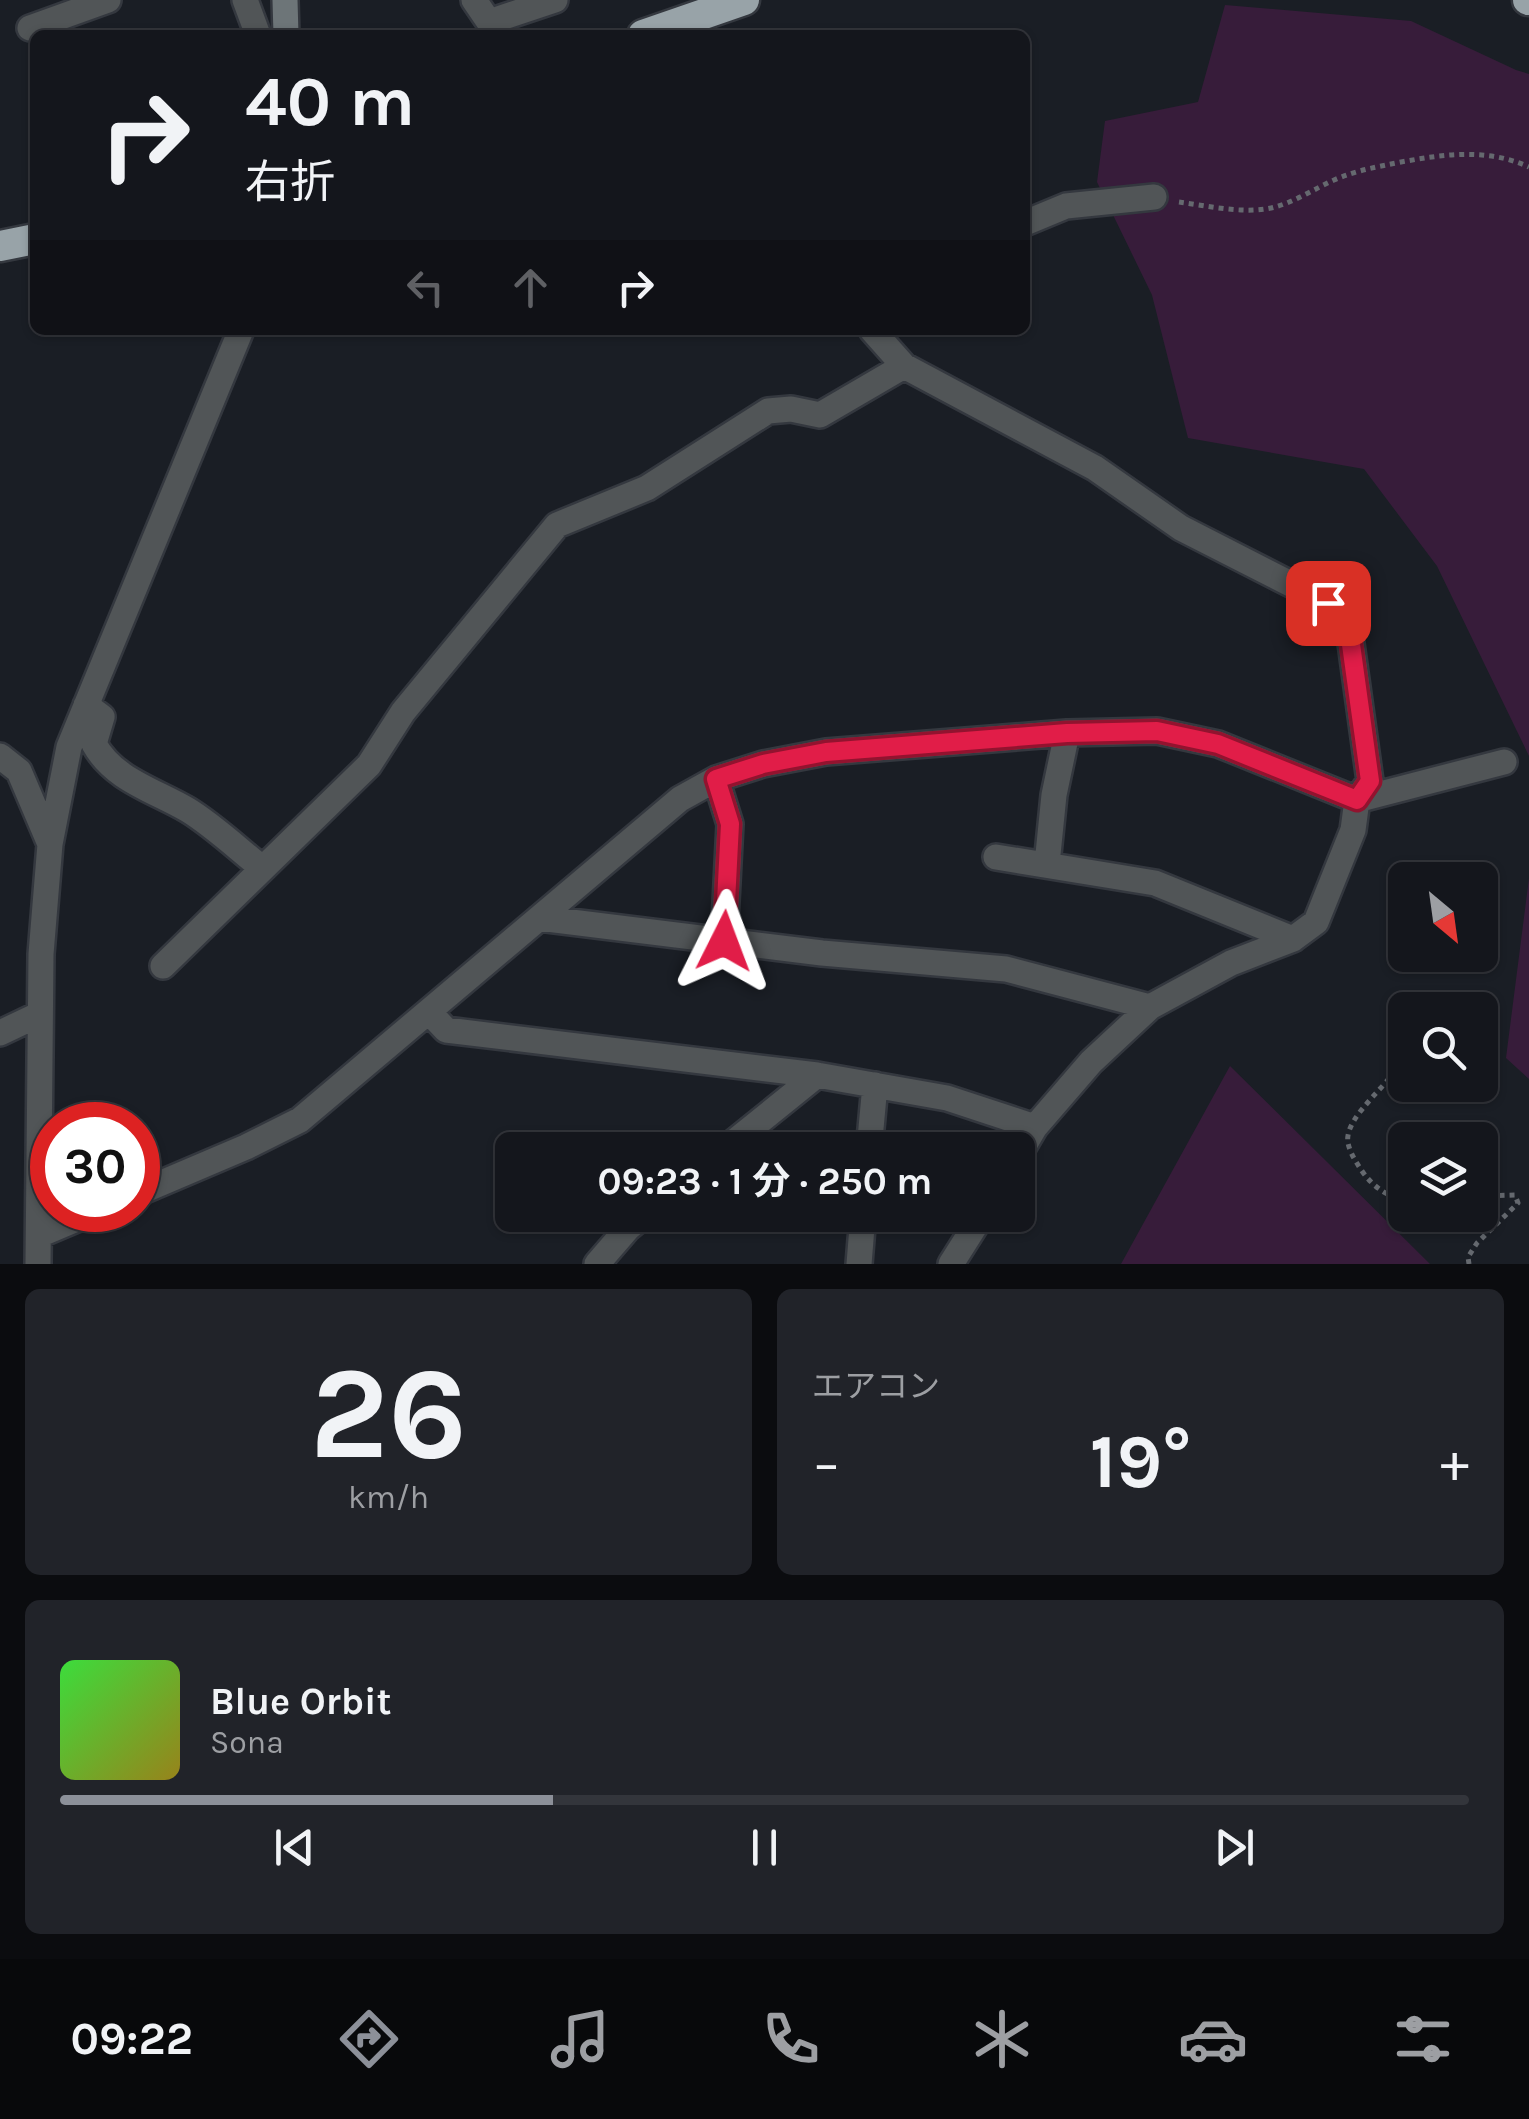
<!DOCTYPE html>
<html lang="ja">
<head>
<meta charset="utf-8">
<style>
  :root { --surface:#14161c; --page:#212329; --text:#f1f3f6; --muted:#9d9fa3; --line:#33353b; --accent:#8c9099 }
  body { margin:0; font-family:Karla,"Noto Sans JP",sans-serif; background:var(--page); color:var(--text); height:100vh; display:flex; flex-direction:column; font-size:38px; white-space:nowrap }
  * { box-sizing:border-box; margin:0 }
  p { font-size:32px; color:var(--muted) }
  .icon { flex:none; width:55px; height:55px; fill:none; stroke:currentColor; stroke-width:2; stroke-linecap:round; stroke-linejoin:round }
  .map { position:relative; height:1264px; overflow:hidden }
  .side { display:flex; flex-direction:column; gap:25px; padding:25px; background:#0b0c0f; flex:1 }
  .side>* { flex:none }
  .guide { position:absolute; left:30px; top:30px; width:1000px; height:305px; border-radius:15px; box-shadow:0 2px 8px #0004,0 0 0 2px var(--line); background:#14161c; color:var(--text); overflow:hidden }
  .needle { width:65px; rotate:151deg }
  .fabs { position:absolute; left:1388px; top:862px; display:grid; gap:20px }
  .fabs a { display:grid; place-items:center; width:110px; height:110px; border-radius:15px; background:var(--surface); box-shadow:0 2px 8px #0004,0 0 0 2px var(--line); font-size:50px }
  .speed { position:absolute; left:30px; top:1102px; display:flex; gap:20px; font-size:50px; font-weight:700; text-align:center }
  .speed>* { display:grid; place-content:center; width:130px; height:130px; border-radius:50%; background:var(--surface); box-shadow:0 2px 8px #0004,0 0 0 2px var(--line); line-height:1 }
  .speed .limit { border:15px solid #d22; background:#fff; color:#111 }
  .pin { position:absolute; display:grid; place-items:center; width:85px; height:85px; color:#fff; margin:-42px; border-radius:20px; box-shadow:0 5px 15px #0006 }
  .me { position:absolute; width:110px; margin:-55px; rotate:3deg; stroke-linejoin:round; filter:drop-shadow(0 0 8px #0008) }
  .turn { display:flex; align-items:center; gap:35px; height:210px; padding:0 50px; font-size:45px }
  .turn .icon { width:130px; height:130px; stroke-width:2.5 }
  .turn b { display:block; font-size:70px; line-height:85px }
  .lanes { display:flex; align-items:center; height:95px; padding:0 50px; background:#0003; justify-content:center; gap:50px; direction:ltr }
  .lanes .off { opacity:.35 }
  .big { font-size:75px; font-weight:700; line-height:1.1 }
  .side .widget { flex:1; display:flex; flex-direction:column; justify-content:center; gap:15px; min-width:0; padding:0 35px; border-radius:15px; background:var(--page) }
  .side .dial { align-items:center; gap:0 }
  .dial b { font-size:130px; line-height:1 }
  .song { display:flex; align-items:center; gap:30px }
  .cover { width:120px; height:120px; border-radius:15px; background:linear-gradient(135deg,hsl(120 70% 55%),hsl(50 70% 35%)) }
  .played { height:10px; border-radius:5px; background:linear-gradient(90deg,var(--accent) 35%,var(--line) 35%) }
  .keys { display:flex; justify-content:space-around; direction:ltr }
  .heat { display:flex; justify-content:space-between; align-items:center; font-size:55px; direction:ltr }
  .side .tiles { flex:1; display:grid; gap:25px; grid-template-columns:1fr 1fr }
  .widget:last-child { grid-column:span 2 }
  .trip { position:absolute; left:495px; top:1132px; width:540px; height:100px; border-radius:15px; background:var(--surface); box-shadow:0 2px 8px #0004,0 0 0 2px var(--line); font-weight:700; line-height:100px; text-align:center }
  .menu { display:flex; height:160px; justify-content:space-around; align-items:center; background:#08090b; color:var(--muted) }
  .menu .icon { width:70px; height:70px }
  .menu .on { color:var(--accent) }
  .menu b { font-size:45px; color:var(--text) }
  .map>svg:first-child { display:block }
  .green { fill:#371c3a }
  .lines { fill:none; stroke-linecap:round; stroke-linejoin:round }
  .street-casing { stroke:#34383f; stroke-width:30 }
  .secondary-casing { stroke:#34383f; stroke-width:30 }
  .highway-casing { stroke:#34383f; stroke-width:35 }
  .path { stroke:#65696f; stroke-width:5; stroke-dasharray:5 5; stroke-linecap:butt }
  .street { stroke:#515557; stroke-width:25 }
  .secondary { stroke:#6d7578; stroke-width:25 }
  .highway { stroke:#98a3a8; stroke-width:30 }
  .route-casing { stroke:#92132f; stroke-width:25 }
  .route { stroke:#e11d48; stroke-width:18 }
</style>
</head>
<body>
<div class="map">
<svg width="1529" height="1264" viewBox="0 0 1529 1264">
  <rect width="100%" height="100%" fill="#1a1e25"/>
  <!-- green -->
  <path class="green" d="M1225 5 1411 21 1516 70 1529 74V756L1437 566 1364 469 1188 438 1152 295 1097 182 1105 121 1198 102Z
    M1529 878V1079L1506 1058Z
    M1230 1066 1430 1264H1121Z"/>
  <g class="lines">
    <defs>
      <path id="street" d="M245 0 258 35
        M474 0 489 22 555 0
        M30 28 108 0
        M1025 223 1066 206 1154 197
        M872 330 904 366 1095 468 1181 528 1328 603 1349 629 1370 781 1357 800 1353 830 1316 922 1293 939 1231 963 1150 1007 1091 1062 1035 1127 1018 1156
        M86 705 102 717 94 744C114 780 154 790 188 810 214 826 238 849 262 868
        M0 756 19 771 50 844
        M716 779 730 824 724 941
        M996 857 1155 883 1293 939
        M1047 864 1054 795 1067 733
        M539 918 822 953 1006 969 1150 1007
        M163 966 369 765 403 712 557 525 647 488 768 411 791 409 820 415 904 366
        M429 1012 446 1030 817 1075 947 1098 1035 1127
        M0 1033 40 1014
        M724 1150 817 1075
        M869 1150 875 1085
        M138 1193 246 1147 300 1120 680 799 716 779 763 764 826 752 1067 733 1157 731 1218 744 1357 800 1504 762
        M39 1235 98 1210
        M38 1264 41 954 50 844 69 747 241 330
        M597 1264 628 1228 644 1215
        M859 1264 863 1215
        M951 1264 982 1215"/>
      <path id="secondary" d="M285 0 286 35"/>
      <path id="highway" d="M1528 0H1529
        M643 35 744 0
        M0 246 35 239"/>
    </defs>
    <!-- street casing -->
    <use href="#street" class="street-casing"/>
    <!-- secondary casing -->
    <use href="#secondary" class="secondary-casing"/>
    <!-- highway casing -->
    <use href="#highway" class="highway-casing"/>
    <!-- path -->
    <path class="path" d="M1179 202C1208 206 1243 214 1271 208 1293 203 1314 189 1334 180 1357 170 1377 167 1401 162 1445 154 1487 148 1529 167
      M1399 1042 1405 1048
      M1405 1053C1398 1080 1343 1115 1348 1143 1350 1153 1356 1162 1362 1171 1373 1187 1387 1196 1405 1201
      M1469 1264 1468 1257 1477 1243 1518 1203 1515 1195 1480 1196"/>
    <!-- street -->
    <use href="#street" class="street"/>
    <!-- secondary -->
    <use href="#secondary" class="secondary"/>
    <!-- highway -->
    <use href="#highway" class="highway"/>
  </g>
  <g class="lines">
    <defs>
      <path id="route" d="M724 941 730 824 716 779 763 764 826 752 1067 733 1157 731 1218 744 1357 800 1370 781 1349 630 1328 603"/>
    </defs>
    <!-- route casing -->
    <use href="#route" class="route-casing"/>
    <!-- route -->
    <use href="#route" class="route"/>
  </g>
</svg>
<div class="fabs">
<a><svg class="needle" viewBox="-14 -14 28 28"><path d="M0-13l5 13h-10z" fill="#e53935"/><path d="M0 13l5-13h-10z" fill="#9d9fa3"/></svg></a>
<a><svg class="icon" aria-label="search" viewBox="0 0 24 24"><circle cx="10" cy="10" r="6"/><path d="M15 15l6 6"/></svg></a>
<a><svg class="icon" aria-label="layers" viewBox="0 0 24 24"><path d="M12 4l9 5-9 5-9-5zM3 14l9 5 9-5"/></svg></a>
</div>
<div class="speed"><div class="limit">30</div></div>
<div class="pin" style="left:1328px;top:603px;background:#d93025"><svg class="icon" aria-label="arrive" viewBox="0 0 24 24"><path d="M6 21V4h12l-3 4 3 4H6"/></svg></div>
<svg class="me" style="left:724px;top:941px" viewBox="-20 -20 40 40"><path d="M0-17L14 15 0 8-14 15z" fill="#e11d48" stroke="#fff" stroke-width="4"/></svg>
<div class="trip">09:23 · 1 分 · 250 m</div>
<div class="guide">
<div class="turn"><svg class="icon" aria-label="right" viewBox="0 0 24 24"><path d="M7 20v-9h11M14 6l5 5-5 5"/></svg><div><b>40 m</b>右折</div></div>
<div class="lanes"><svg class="icon off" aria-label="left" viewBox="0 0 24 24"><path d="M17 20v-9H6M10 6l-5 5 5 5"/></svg><svg class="icon off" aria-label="ahead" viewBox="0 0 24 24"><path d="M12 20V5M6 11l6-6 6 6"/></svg><svg class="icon" aria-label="right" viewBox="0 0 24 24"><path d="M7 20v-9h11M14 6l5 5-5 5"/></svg></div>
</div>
</div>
<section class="side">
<div class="tiles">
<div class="widget dial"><b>26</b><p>km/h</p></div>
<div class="widget"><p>エアコン</p>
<div class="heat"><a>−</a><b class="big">19°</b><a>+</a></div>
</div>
<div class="widget">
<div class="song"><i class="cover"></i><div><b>Blue Orbit</b><p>Sona</p></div></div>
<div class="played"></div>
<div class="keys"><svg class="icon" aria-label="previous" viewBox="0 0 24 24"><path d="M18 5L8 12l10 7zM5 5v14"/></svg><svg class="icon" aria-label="pause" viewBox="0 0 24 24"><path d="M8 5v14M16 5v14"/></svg><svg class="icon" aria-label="next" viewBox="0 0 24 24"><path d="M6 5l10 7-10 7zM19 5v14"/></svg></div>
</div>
</div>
</section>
<nav class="menu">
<b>09:22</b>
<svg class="icon on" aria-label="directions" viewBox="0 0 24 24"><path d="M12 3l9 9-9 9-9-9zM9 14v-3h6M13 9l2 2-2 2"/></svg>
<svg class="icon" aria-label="music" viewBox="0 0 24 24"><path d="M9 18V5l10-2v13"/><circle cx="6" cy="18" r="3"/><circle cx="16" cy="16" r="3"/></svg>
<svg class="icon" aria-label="phone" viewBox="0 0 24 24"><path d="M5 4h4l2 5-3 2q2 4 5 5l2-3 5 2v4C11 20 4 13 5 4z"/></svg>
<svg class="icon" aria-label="climate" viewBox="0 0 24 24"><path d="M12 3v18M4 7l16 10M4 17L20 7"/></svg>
<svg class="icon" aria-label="car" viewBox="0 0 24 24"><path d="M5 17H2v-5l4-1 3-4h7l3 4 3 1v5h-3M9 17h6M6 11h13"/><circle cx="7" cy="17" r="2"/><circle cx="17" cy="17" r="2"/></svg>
<svg class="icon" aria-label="filters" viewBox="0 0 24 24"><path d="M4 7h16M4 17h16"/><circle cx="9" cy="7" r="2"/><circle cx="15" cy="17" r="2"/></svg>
</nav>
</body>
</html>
